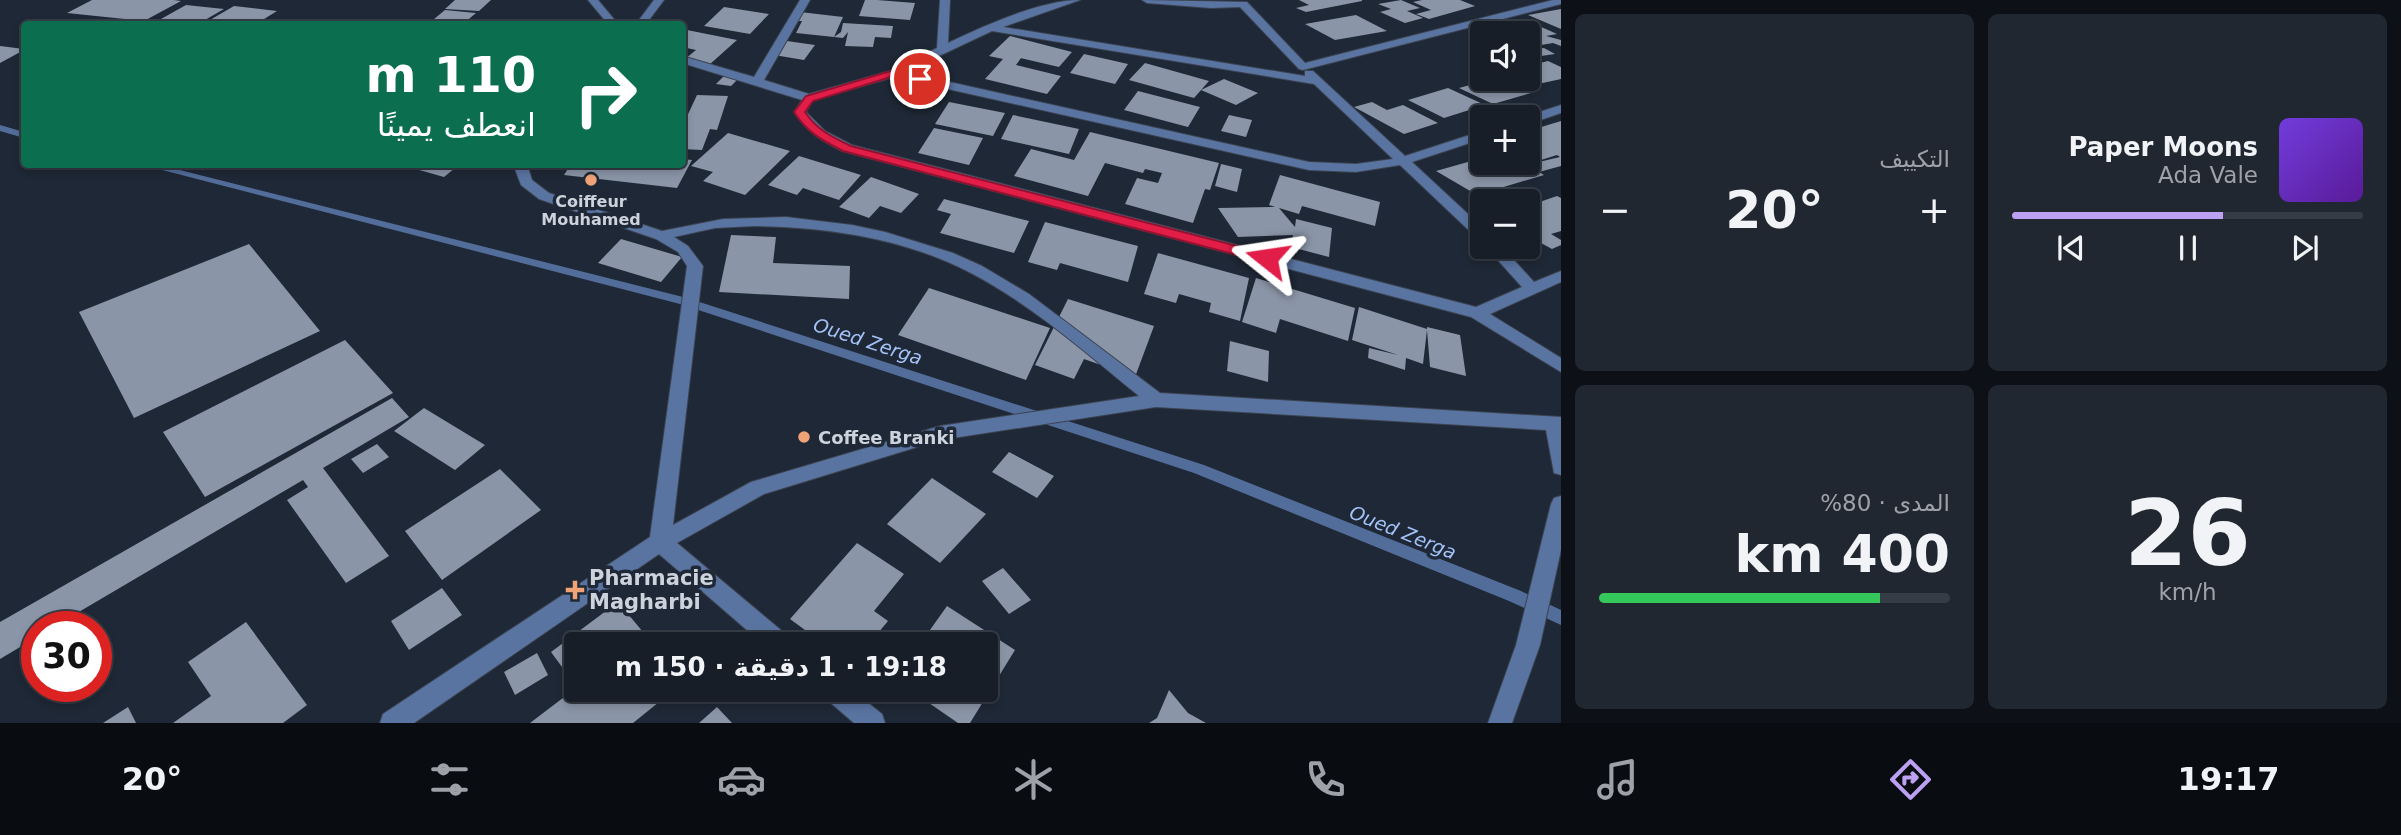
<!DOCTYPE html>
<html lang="ar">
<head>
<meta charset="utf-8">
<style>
  :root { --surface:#171e28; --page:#202730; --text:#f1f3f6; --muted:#9ea2a8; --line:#363c45; --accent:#bca0f2 }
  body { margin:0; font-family:"DejaVu Sans",Vazirmatn,sans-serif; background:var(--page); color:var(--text); direction:rtl; height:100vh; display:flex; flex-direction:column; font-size:26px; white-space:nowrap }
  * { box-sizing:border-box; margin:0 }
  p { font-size:23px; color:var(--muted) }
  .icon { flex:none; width:38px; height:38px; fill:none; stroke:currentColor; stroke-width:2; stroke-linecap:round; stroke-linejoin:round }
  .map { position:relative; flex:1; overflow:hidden; direction:ltr }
  .details { display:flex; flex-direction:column; gap:14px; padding:14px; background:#0d1016; width:840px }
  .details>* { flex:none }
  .guide { position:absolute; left:21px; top:21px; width:665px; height:147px; border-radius:7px; box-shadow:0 4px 10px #0003,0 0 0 2px var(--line); direction:rtl; background:#0b6e4f; color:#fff; overflow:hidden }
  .buttons { position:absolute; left:1470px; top:21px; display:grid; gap:14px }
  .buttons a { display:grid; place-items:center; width:70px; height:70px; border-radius:7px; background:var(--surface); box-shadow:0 4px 10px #0003,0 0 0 2px var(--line); font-size:35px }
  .speed { position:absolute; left:21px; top:611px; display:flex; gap:14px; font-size:35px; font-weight:700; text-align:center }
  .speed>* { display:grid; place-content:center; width:91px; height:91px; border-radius:50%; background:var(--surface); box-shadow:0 4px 10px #0003,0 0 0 2px var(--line); line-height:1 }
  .speed .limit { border:10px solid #d22; background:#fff; color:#111 }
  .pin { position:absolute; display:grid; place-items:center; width:60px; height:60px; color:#fff; margin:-30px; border:4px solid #fff; border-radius:50%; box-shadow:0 2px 7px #0007 }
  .me { position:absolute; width:77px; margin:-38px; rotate:285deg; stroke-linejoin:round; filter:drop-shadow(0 0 5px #0008) }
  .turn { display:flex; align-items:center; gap:24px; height:147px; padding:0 35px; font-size:32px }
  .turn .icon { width:91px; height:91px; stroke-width:2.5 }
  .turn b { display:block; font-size:49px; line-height:60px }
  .big { font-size:52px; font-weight:600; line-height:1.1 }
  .details .card { flex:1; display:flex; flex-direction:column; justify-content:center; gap:10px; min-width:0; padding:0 24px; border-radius:10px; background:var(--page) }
  .details .dial { align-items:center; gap:0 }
  .dial b { font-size:91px; line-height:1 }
  .song { display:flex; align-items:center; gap:21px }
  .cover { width:84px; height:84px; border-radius:10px; background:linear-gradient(135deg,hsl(260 70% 55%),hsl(270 70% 35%)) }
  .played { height:7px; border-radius:4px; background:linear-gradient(90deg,var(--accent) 60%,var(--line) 60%) }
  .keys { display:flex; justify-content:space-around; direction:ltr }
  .heat { display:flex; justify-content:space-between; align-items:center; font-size:38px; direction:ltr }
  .charge { height:10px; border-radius:5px; background:linear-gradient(90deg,#34c759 80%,var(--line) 0) }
  .details .tiles { flex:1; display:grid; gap:14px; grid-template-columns:repeat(2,1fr) }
  .trip { position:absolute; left:564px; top:632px; width:434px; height:70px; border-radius:7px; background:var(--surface); box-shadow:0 4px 10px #0003,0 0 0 2px var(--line); font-weight:600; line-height:70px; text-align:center; direction:rtl }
  .menu { display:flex; height:112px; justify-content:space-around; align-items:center; background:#090c10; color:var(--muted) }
  .menu .icon { width:49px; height:49px }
  .menu .selected { color:var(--accent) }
  .menu b { font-size:32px; color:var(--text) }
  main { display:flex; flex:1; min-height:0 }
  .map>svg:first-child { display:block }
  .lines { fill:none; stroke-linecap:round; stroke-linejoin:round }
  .stream { fill:#526d99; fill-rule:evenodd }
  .building { fill:#8a95a7 }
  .minor-casing { stroke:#3b4351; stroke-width:2 }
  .minor { fill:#5a74a1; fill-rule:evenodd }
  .route { fill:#e11d48; stroke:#92132f; stroke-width:2 }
  .poi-dot { fill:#efa377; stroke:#1f2836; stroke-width:2.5 }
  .labels { text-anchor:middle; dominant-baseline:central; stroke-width:7; stroke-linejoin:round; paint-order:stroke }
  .far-poi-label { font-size:16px; font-weight:bold; fill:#cdd3dc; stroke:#1f2836 }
  .poi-label { font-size:18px; font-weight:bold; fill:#cdd3dc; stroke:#1f2836; text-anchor:start }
  .water-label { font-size:19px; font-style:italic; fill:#a3c3f8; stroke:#1f2836 }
  .near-poi-label { font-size:21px; font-weight:bold; fill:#cdd3dc; stroke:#1f2836; text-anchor:start }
</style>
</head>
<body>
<main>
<section class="details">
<div class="tiles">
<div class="card">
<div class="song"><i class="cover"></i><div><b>Paper Moons</b><p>Ada Vale</p></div></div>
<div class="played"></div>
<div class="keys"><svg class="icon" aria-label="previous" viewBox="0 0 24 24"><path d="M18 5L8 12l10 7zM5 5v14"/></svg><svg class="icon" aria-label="pause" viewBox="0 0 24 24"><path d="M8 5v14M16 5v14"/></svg><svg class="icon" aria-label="next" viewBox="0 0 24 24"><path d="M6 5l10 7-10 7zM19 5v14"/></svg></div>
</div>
<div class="card"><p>التكييف</p>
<div class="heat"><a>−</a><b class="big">20°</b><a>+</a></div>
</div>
<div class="card dial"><b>26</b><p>km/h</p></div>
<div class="card"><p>المدى · 80%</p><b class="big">400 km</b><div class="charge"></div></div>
</div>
</section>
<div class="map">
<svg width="1561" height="723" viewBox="0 0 1561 723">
  <rect width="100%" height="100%" fill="#1f2836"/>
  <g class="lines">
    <!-- stream -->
    <path class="stream" d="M0 125 24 132V138L0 131Z
      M139 164H156L687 298 1204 465 1521 591 1561 610V625L1509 601 1194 473 680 304Z"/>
  </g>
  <!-- building -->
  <path class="building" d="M92 0H174L181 1 144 21 67 13Z
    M455 0H491L479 11 445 9Z
    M865 0H877L915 3 910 20 859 16Z
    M1299 0H1362V1L1306 12 1296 8 1309 5Z
    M1401 0 1420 8 1407 11 1423 18 1405 23 1380 12 1391 9 1378 4Z
    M1422 0H1460L1475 6 1429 19 1416 14 1431 10 1413 2Z
    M186 5 224 9 198 24H152Z
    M234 6 277 11 256 24H203Z
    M724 7 769 14 750 34 704 26Z
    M1561 9V29L1528 15Z
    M445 10 476 13 463 24H428Z
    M800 12 843 17 834 37 796 33 802 21H796Z
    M1356 15 1387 31 1335 40 1305 24Z
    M843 23 893 26 891 38 875 37 873 47 845 46 848 32 843 38 834 37 841 32Z
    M1539 26 1557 34 1546 36 1561 40V46L1553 43 1541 45 1528 39V33H1510Z
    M687 30 737 40 709 65 685 59 696 50 682 47V34Z
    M1010 36 1072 52 1059 67 1012 56 1021 58 1016 65 1061 76 1047 94 985 79 1003 59 989 56Z
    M780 40 815 45 804 60 768 54Z
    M0 46 24 49V50L0 63Z
    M1544 48 1555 54 1534 57 1528 54V50Z
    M1084 54 1128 64 1115 84 1070 73Z
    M1548 61 1561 67V79L1538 84 1528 80V66Z
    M1145 63 1209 81 1194 98 1129 80Z
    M724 76 738 79 731 86 716 84Z
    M1224 79 1258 93 1236 105 1201 90Z
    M1492 79H1499L1531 93 1493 104 1459 88Z
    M1448 88 1485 105 1444 118 1408 100Z
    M1138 91 1200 107 1188 127 1124 110Z
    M697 95 728 96 717 130 710 129 702 150 682 149V127Z
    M949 102 1005 113 993 136 935 124Z
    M1372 102 1387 110 1403 105 1438 123 1404 134 1354 107Z
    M1013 115 1079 129 1069 154 1001 139Z
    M1229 115 1252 120 1246 137 1221 131Z
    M1561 121V166L1539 172 1544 175 1477 195 1436 171 1482 158V163H1522L1526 165 1560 157 1557 155 1528 164V131Z
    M934 128 983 138 969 165 918 153Z
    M1090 132 1219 163 1210 190 1205 189 1193 223 1125 204 1137 178 1158 183 1162 173 1145 169 1143 173 1105 163 1088 196 1014 176 1031 149 1074 160Z
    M728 133 790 151 745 195 703 181 713 172 691 166Z
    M799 156 861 175 839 200 803 188 797 195 768 185Z
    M682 159 692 160 677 188 564 175 571 164H682Z
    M398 164H460L444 177Z
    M1221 164 1242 169 1237 192 1215 186Z
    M1280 175 1380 202 1375 226 1302 206 1299 214 1279 208 1295 227 1296 219 1332 228 1329 257 1291 247 1293 235 1238 237 1218 208 1275 207 1269 205Z
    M871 177 919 194 901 213 880 206 869 218 839 207Z
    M1557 196 1561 198V231L1551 234 1561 240V245L1552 249 1528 236V230L1538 226 1528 220V206Z
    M944 199 1029 221 1014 253 940 233 951 214 937 210Z
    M1045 222 1138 246 1128 282 1060 263 1057 270 1028 262Z
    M731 235 776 237 773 263 850 266 849 299 719 292Z
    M621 239 682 257 661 282 598 263Z
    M249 244 320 331 134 418 79 312Z
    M1158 253 1249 278 1240 321 1209 312 1211 303 1179 294 1176 303 1144 294Z
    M1256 278 1355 308 1348 341 1280 319 1276 333 1242 322Z
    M929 288 1050 328 1026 380 898 335Z
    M1068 299 1154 326 1135 377 1084 359 1074 379 1035 365Z
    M1359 307 1427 329V327L1460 335 1466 376 1430 367 1427 330 1423 364 1406 358 1405 370 1368 358 1369 348 1398 355 1352 340Z
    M345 340 393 393 205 497 163 432Z
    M1230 341 1269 351 1268 382 1227 371Z
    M392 398 409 417 323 468 389 556 346 583 287 500 308 487 303 480 55 626H37V637L0 659V622Z
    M424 408 485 445 455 470 394 431Z
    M377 444 389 457 363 473 351 459Z
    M1009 452 1054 476 1037 498 992 472Z
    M500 469 541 510 442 580 405 531Z
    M932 478 986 514 940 563 887 524Z
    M857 543 904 574 874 611 888 621 869 644H824L790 619Z
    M1003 568 1031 600 1009 614 982 581Z
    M442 588 462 615 409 650 391 621Z
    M618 602 653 644H576V686L551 652Z
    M947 606 1015 650 970 723H958L910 690H985V644H920Z
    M246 622 307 705 283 723H173L211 696 188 662Z
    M537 653 548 675 515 695 504 672Z
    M576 688V690H674L633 723H530Z
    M1169 690 1188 713 1206 723H1149L1157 718Z
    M128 707 136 723H103Z
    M717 707 732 723H699Z"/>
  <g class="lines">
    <defs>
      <path id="minor" d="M588 0H598L618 24H608Z
        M654 0H664L646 24H636Z
        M800 0H810L764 80 809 94 890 71 937 48 940 0H950L948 43C983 26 1041 0 1080 0L1003 27 1305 76V71H1313L1405 156 1482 131V139L1412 162 1482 227V239L1477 238 1400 165 1356 172 1309 170 894 77 813 100 806 112 825 131 852 145 1476 307 1522 287 1486 247H1502L1534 282 1561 271V282L1490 314 1561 358V372L1471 317 842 151C822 141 806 131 794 112L802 100 682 63V56L754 77ZM992 31 1314 84 1393 159 1356 164 1309 162 905 72Z
        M1142 0 1247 2 1305 63 1553 0H1561V4L1303 70 1299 69 1240 7 1211 8 1147 3Z
        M1561 105V113L1532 123 1528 124V117H1524Z
        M513 164H527L532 180 549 193 662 231 723 219 786 217 852 225 885 232 953 253 982 266 1029 294 1160 393 1561 417V475L1554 473 1546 430 1156 407 940 440 764 494 677 543 788 636 792 644H763L659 554 414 723H380L383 714 650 537 687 266 678 252 656 239 539 199 521 185ZM754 226C828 227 904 238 971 273 1032 305 1085 352 1139 396L940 426 751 482 673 525 703 266 688 246 674 237 715 228Z
        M1561 496V550L1540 645 1512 723H1488L1516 645 1551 504 1554 498Z
        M822 690H852L882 714 885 723H854L825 698Z"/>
    </defs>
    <!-- minor casing -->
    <use href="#minor" class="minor-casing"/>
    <!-- minor -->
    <use href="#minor" class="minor"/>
  </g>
  <!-- route -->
  <path class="route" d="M894 70 925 79 920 82 894 76 813 101 805 112C817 130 832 137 851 146L1272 255 1274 258 1267 263 843 151C821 140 807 132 794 112L806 96Z"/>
  <!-- markers -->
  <g class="poi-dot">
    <circle cx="591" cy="180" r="7"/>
    <circle cx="804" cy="437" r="7"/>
    <path d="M571.5 579.5h7v7h7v7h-7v7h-7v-7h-7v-7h7z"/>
  </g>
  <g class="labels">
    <!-- far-poi labels -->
    <g class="far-poi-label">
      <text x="591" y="201">Coiffeur<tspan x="591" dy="18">Mouhamed</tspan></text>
    </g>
    <!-- poi labels -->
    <g class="poi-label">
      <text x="818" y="437">Coffee Branki</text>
    </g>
    <!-- water labels -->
    <g class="water-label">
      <text transform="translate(868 341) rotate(18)">Oued Zerga</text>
      <text transform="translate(1403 532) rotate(22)">Oued Zerga</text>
    </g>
    <!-- near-poi labels -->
    <g class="near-poi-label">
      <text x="589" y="578">Pharmacie<tspan x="589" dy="24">Magharbi</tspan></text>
    </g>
  </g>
</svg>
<div class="buttons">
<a><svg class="icon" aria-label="sound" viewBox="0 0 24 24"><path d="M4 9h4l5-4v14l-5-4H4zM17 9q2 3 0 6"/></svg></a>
<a>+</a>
<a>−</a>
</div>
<div class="speed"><div class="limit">30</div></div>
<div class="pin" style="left:920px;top:79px;background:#d93025"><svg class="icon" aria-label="arrive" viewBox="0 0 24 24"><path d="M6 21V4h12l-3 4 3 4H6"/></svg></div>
<svg class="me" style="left:1267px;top:258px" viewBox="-20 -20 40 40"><path d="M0-17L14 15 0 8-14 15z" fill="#e11d48" stroke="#fff" stroke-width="4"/></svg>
<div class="trip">19:18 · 1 دقيقة · 150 m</div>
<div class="guide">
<div class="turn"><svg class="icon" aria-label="right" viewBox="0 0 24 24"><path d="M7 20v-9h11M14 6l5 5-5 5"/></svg><div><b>110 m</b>انعطف يمينًا</div></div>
</div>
</div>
</main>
<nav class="menu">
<b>19:17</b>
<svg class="icon selected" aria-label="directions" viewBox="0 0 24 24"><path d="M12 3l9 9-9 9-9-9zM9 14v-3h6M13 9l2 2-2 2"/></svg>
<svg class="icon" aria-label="music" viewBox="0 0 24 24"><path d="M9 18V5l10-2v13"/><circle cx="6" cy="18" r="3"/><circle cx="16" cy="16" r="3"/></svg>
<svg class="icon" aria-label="phone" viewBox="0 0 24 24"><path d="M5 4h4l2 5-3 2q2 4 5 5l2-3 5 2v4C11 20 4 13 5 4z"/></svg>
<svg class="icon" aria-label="climate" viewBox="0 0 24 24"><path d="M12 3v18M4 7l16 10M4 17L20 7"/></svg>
<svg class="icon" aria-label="car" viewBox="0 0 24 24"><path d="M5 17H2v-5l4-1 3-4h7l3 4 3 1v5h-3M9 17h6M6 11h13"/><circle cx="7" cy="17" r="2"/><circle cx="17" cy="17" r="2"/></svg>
<svg class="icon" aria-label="filters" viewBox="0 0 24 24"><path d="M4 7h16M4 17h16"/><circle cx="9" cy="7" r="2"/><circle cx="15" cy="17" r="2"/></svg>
<b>20°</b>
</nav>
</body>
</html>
